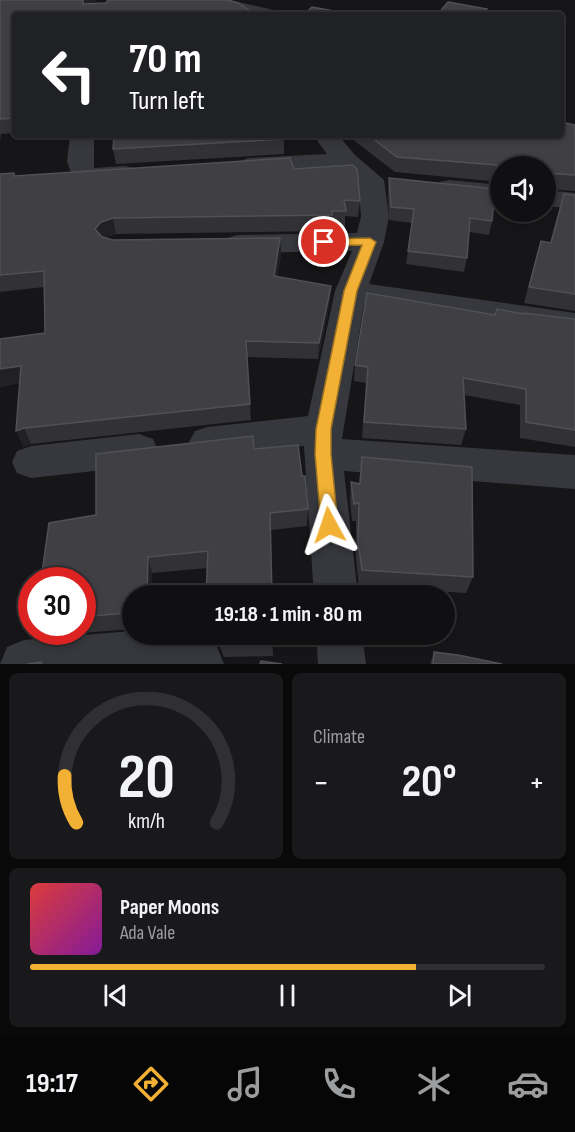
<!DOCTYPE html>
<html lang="en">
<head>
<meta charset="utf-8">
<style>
  :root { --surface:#101012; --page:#19191b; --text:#f1f3f6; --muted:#9c9d9f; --line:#303032; --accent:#f2b134 }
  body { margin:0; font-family:"Sofia Sans Condensed",sans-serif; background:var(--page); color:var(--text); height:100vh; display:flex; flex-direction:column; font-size:22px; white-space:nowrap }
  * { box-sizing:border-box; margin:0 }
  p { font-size:20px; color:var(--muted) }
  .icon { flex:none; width:33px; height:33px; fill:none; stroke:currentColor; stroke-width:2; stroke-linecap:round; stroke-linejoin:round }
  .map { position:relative; height:664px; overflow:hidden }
  .drawer { display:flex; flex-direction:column; gap:9px; padding:9px; background:#09090a; flex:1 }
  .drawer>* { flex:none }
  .banner { position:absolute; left:12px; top:12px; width:552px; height:126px; border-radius:6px; box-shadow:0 3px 9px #0003,0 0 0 2px var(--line); background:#202124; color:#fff; overflow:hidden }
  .tools { position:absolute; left:490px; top:156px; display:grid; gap:12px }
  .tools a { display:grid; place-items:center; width:66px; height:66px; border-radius:50%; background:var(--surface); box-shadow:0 3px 9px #0003,0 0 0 2px var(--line); font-size:30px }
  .speed { position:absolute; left:18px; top:567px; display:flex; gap:12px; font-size:30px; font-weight:700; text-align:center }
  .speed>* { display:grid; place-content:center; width:78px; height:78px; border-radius:50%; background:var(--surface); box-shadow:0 3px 9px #0003,0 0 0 2px var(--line); line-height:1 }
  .speed .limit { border:9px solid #d22; background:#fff; color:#111 }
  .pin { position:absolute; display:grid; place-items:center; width:51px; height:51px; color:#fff; margin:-26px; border:3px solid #fff; border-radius:50%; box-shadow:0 2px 6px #0007 }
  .me { position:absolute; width:66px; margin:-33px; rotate:355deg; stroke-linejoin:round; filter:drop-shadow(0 0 4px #0008) }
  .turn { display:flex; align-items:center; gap:21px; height:126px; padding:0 18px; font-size:27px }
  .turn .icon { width:78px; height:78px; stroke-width:2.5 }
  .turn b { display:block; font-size:42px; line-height:51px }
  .big { font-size:45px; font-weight:700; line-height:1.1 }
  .drawer .card { flex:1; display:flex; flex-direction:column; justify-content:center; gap:9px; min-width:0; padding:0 21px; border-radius:9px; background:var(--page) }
  .drawer .dial { align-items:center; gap:0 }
  .dial svg { height:156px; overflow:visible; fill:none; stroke:var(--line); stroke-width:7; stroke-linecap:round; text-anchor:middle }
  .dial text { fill:var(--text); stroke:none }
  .song { display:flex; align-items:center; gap:18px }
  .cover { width:72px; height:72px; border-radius:9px; background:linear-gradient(135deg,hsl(0 70% 55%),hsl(290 70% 35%)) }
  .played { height:6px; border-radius:3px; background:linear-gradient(90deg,var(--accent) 75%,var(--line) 75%) }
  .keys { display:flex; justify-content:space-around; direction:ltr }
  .heat { display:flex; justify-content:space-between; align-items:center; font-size:33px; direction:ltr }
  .drawer .tiles { flex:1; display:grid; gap:9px; grid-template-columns:1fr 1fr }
  .card:last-child { grid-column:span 2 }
  .trip { position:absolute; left:122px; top:585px; width:333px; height:60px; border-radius:30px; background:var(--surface); box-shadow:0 3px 9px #0003,0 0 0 2px var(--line); font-weight:700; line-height:60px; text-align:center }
  .dock { display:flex; height:96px; justify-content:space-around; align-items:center; background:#060607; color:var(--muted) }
  .dock .icon { width:42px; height:42px }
  .dock .on { color:var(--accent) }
  .dock b { font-size:27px; color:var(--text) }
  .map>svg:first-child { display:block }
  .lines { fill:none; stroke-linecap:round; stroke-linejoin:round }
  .minor { fill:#37383d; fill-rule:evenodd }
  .wall { fill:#323236 }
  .shaded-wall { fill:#212124 }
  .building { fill:#3f3f44; stroke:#4f5156; stroke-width:1.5 }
  .route { fill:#f2b134; stroke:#9d7322; stroke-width:1.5 }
</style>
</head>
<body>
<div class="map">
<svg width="575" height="664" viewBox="0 0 575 664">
  <rect width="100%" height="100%" fill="#161618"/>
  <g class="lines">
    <!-- minor -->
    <path class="minor" d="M196 0H229L278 11 280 15H246L199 4Z
      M70 135H94V168L125 166 134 168 138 174 134 180C113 185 93 185 73 177L67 162Z
      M313 135H338L355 155 384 180 389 216 384 242 369 284 575 313V335L364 304 342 439 575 455V489L344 471 358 596H314L304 446 208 457 195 453 189 442 195 431 208 427 308 416 335 291 352 251 237 253 227 250 222 244 227 238 237 235 357 233 361 216 358 183 340 168 249 174 240 171 236 166 240 161 249 158 327 154Z
      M449 180 501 185V201L440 194 436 188 440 182Z
      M546 190 575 193V209L546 206Z
      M139 434 153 439 158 450 153 461 139 466 31 478 17 473 12 462 17 451 31 446Z
      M132 631V634H203L217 647 224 664H0L7 647 24 640Z
      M316 634H362L366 664H318Z"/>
  </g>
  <!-- wall -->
  <path class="wall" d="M0 0H96L93 3 228 0 15 15V133L1 134 0 141Z
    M575 125V191L546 189V166H501V182L395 172 347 135H424L430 139Z
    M284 139V154L116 164 113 149Z
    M294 169 360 201 358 217 345 216V226L332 227V231L116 234 104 238 113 240 280 238 281 254 277 277 330 302 318 359 247 357 251 420 31 444 23 447 19 383 0 387V339L45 333 44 287 0 292V174L14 173 15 176Z
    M389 178 492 221 489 235 469 232 467 258 464 272 406 264 412 223 389 220 388 192Z
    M564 194 575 195V311L524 303 536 257 541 241 550 243Z
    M523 314 575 319V447L520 438V405L464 395 466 429 461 445 362 438 366 383 354 381 355 365 495 315Z
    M254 449 308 509 307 526 271 530 207 568 152 573V596H132V629L44 636 42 632H82V580L96 515Z
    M362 457 473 577 466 593 359 587 356 558V521H352L350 500 351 482 359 483Z
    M207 634H272L273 656 224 657 219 645Z
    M434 652 502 664H430Z"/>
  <!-- shaded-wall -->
  <path class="shaded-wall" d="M83 0H96L85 14 83 1Z
    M113 218 116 234 104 238 99 245 95 229 101 222Z
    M280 238 281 254 275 293 274 276Z
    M331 286 330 302 318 359 319 343Z
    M21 366 27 382 0 387V369Z
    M24 428 31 444 23 447 16 431Z
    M148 557 152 573V596H147Z"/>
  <!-- building -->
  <path class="building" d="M0 0H83V4L106 3 108 0H228L238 3 256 15H15V118L0 119Z
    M448 2 487 9 483 15H437Z
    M312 7 356 15H303Z
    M561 122 575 125V175L546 173V166H507L497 165 397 157 368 135H424L430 139 432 135H561Z
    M114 135H283L284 139 113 149Z
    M290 158 294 169 352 165 357 169 360 201 344 200 346 211H332V215L113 218 101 222 95 229 102 237 113 240 280 238 274 276 331 286 319 343 246 341 250 404 24 428 16 431 21 366 0 369V339L45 333 44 271 0 275V174L14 173V176Z
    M389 178 495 189 492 221 470 218 467 258 408 251 414 209 391 207Z
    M564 194 575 195V294L529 287 541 241 551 243Z
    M367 293 495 315 497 309 523 314V313L575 319V430L526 422V389L463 378 466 429 364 422 368 367 355 365Z
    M253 436 254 449 298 445 302 476H305L308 509 270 513 272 596H206L208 551 148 557 147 596H132V616H129L126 613 82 617V580H41L49 523 96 515V454Z
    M362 457 472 467 473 577 362 570 358 541 359 503 354 504 351 482 360 484Z
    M218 634H272V641L221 642Z
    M434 652 458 655 502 664H433Z
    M261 661 282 664H260Z
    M41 662 42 664H27Z"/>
  <!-- route -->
  <path class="route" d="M370 238 376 242 357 291 331 429V454L338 525 335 530 329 532 323 530 321 525 315 454 316 429 344 291 362 245 324 246 318 242 324 239Z"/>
</svg>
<div class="tools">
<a><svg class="icon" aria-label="sound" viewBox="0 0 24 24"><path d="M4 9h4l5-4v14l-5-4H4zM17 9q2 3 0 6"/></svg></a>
</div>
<div class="speed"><div class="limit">30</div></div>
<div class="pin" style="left:324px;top:242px;background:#d93025"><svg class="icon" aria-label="arrive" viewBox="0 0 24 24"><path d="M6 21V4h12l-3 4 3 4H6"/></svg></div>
<svg class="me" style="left:329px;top:525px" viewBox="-20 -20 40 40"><path d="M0-17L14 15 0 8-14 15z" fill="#f2b134" stroke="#fff" stroke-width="4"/></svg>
<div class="trip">19:18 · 1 min · 80 m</div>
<div class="banner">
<div class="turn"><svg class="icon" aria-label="left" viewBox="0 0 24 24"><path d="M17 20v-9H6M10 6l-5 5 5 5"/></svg><div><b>70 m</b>Turn left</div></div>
</div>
</div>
<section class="drawer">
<div class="tiles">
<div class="card dial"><svg viewBox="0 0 100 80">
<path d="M14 69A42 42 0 1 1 86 69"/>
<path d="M14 69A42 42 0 0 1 8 45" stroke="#f2b134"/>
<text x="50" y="56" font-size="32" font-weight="700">20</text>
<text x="50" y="72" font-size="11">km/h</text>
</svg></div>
<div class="card"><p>Climate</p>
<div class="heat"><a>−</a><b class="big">20°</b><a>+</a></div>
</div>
<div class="card">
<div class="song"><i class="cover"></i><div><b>Paper Moons</b><p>Ada Vale</p></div></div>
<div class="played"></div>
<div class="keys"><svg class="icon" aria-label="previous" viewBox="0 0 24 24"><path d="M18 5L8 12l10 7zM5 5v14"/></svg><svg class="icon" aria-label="pause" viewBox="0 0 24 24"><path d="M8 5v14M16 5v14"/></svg><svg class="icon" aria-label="next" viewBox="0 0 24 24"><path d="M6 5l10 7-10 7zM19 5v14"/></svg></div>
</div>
</div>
</section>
<nav class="dock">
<b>19:17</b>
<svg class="icon on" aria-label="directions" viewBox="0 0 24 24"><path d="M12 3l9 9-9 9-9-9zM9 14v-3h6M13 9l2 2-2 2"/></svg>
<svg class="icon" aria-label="music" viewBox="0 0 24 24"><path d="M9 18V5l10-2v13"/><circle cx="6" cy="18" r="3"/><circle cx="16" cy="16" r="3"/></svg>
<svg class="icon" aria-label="phone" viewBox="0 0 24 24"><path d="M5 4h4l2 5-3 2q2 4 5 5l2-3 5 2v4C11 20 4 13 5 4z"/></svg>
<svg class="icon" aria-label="climate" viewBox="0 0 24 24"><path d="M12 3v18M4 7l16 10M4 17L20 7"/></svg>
<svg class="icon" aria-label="car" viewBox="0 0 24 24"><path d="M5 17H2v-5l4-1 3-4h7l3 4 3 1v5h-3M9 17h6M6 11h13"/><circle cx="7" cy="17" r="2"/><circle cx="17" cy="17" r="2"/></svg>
</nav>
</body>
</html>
